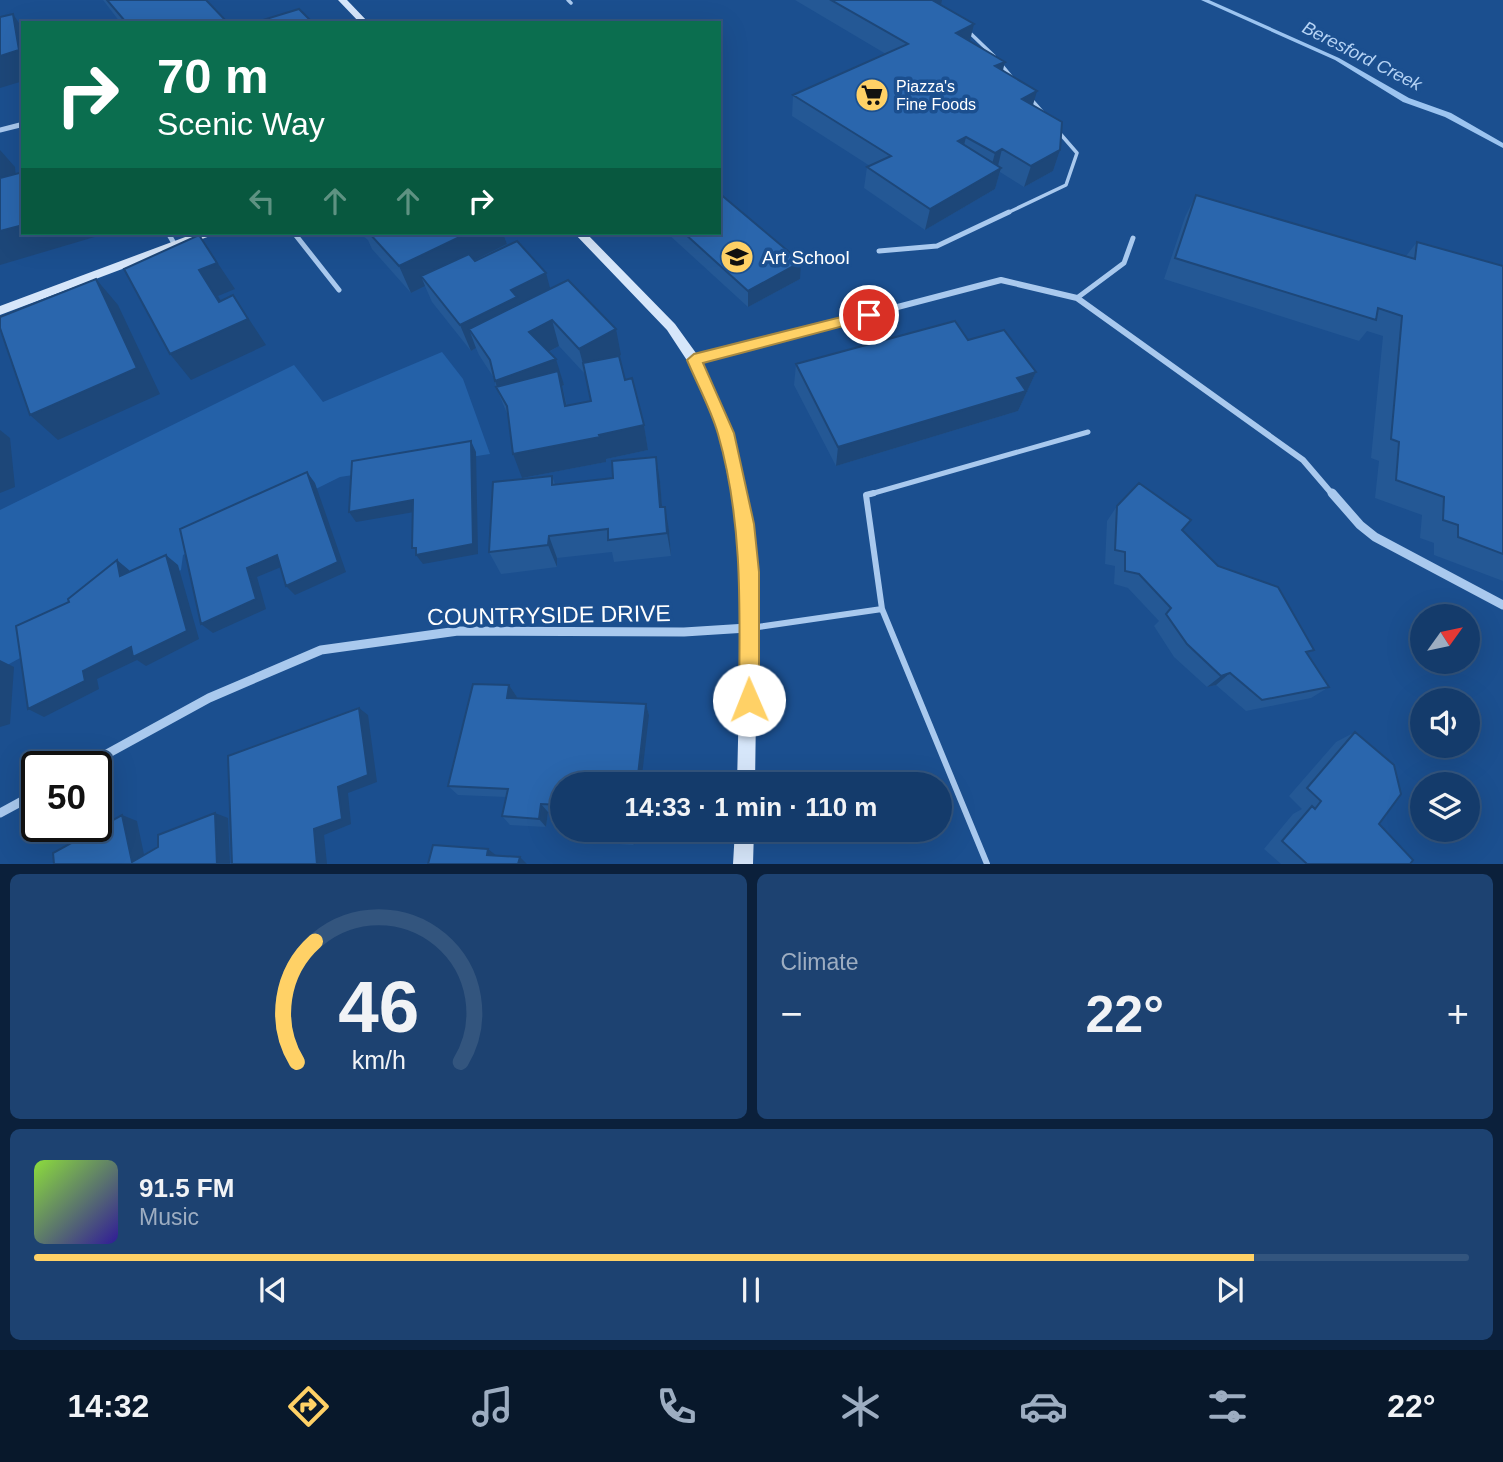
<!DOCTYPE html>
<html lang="en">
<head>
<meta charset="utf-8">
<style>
  :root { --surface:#143b6b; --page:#1d4271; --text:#f1f3f6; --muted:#9dadc1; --line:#33557e; --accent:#ffd166 }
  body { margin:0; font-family:Arial,sans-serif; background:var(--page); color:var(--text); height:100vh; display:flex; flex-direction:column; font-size:26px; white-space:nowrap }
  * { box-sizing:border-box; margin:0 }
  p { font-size:23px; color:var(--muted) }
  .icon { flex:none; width:38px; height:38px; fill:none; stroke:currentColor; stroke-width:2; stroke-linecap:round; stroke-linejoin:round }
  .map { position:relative; height:864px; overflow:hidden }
  .drawer { display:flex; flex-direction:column; gap:10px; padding:10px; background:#0b203b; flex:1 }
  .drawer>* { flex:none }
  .hud { position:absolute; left:21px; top:21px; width:700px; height:214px; border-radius:0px; box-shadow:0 7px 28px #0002,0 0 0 2px var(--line); background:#0b6e4f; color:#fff; overflow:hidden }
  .needle { width:46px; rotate:57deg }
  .controls { position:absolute; left:1410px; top:604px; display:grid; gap:14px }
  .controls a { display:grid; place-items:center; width:70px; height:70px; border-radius:50%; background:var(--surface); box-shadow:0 7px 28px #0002,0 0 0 2px var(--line); font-size:35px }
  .speed { position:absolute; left:21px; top:751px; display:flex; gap:14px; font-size:35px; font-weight:700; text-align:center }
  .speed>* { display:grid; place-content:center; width:91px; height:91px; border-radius:50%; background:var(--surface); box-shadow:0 7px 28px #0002,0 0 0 2px var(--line); line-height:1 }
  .speed .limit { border:4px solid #111; border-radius:10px; background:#fff; color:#111 }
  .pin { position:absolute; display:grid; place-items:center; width:60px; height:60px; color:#fff; margin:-30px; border:4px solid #fff; border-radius:50%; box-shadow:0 2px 7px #0007 }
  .me { position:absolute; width:77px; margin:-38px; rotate:359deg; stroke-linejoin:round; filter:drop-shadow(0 0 5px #0008) }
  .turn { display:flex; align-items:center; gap:24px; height:147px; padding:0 21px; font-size:32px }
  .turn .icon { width:91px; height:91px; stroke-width:2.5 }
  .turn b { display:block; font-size:49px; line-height:60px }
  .lanes { display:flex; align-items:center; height:66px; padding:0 21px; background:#0003; justify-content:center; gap:35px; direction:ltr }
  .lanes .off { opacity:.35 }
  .big { font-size:52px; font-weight:700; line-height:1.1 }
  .drawer .tile { flex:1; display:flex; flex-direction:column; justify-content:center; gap:10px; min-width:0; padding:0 24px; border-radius:10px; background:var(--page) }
  .drawer .dial { align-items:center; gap:0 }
  .dial svg { height:182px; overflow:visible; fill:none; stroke:var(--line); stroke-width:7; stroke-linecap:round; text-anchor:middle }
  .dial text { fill:var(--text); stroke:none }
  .song { display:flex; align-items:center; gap:21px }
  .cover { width:84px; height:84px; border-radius:10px; background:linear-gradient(135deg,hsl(90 70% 55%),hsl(250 70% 35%)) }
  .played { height:7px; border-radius:4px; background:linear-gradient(90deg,var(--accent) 85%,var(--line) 85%) }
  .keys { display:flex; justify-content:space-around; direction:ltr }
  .heat { display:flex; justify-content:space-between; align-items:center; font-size:38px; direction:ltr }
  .drawer .tiles { flex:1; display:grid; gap:10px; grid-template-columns:1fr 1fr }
  .tile:last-child { grid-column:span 2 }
  .trip { position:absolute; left:550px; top:772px; width:402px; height:70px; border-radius:35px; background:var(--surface); box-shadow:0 7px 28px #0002,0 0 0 2px var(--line); font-weight:700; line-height:70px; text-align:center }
  .tabs { display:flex; height:112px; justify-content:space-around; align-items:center; background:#08182b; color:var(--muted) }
  .tabs .icon { width:49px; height:49px }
  .tabs .current { color:var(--accent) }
  .tabs b { font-size:32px; color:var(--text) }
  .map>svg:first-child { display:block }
  .green { fill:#2461a8 }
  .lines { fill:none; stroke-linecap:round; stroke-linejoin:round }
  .stream { fill:#9cc4f0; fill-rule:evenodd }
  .lane-far2 { stroke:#a9c9ee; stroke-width:3.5 }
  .lane-far1 { stroke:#a9c9ee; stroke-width:5 }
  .lane { stroke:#a9c9ee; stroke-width:6 }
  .street-far2 { stroke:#a9c9ee; stroke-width:5 }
  .street-far1 { stroke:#a9c9ee; stroke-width:6 }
  .street { stroke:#a9c9ee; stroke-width:9 }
  .secondary { fill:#d6e6fa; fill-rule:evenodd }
  .wall { fill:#245895; fill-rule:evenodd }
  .shaded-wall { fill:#1d4779 }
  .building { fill:#2a66ad; stroke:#1d4779; stroke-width:2 }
  .route { fill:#ffd166; stroke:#a68842; stroke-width:2 }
  .labels { text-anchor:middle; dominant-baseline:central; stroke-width:7; stroke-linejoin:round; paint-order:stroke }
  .far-poi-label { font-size:16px; fill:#fff; stroke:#1b4f8f; text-anchor:start }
  .far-water-label { font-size:18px; font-style:italic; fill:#b5d3f5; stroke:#1b4f8f }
  .poi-label { font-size:19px; fill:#fff; stroke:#1b4f8f; text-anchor:start }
  .near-street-label { font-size:23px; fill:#fff; stroke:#1b4f8f }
</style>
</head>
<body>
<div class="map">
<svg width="1503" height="864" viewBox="0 0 1503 864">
  <rect width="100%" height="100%" fill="#1b4f8f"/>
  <!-- green -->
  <path class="green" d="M442 352 463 379 490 454 340 477 183 555 181 570 0 669V510L294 365 323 402Z"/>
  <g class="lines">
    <!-- stream -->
    <path class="stream" d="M1201 0H1209L1339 58 1409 98 1451 113 1503 143V148L1445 117 1403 102 1335 60Z"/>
    <!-- lane-far2 -->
    <path class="lane-far2" d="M568 0 571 3
      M968 31 994 56
      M1000 63 1014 80
      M1030 98 1044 114
      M20 125 23 117
      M1005 214 1066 185 1077 153 1057 130"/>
    <!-- lane-far1 -->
    <path class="lane-far1" d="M168 233 175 245
      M294 233 339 290
      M879 251 937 246 1009 212
      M1077 298 1124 263 1133 238
      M867 495 1088 432"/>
    <!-- lane -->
    <path class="lane" d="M874 493 866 495 882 609
      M751 628 882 609 987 864"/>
    <!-- street-far2 -->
    <path class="street-far2" d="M0 130 20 125"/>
    <!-- street-far1 -->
    <path class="street-far1" d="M694 360 1001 280 1077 298 1303 460 1333 495"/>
    <!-- street -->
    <path class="street" d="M1332 493 1360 525 1375 537 1503 605
      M85 766 209 698 321 650 458 631 684 632 747 628
      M0 813 37 793"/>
    <!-- secondary -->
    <path class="secondary" d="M338 0H347L369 23H360Z
      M196 233H212L210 236 0 315V306Z
      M574 233H586L675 324 701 360 733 433 753 524 758 572 755 784H737L742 572 737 524 719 433 688 362 667 330Z
      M735 830H754L753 864H733Z"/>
  </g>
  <!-- wall -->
  <path class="wall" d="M103 0H206L120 22Z
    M795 0H942L941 6 970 41 1003 70 1033 105 1060 150 1053 171 1024 187 1000 172 995 189 925 230 864 188 867 167 870 166 792 116 793 95 886 54Z
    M1196 195 1406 256 1417 242 1503 266V581L1434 555V543L1420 538 1422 515 1375 498 1379 461 1371 458 1383 336 1367 331 1359 341 1164 279 1185 217Z
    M359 233H503L507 244 475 261 550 289 621 355 618 356 625 380 644 425 648 450 606 459V462L522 478 508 416 496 387 494 378 479 355 476 348 471 351 432 302 425 286 411 293 372 249 368 240ZM559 346 585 374 591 401 567 406 562 386 564 385 549 352Z
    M667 233H719L800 279 748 307Z
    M968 340 1036 372 1018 411 836 466 794 385 796 364Z
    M656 457 660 481 662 507 669 530 671 556 614 562 612 552 557 558V567L501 574 489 552 552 476 555 484 613 478Z
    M1117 506 1182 530 1308 654 1329 687 1311 698 1246 711 1216 685 1207 687 1174 657 1154 626 1159 621 1128 588 1114 584 1115 566 1105 564 1107 521Z
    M509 685 517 697 516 698 646 704 649 715 562 784V813L548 812 546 827 510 825 502 816 506 797 458 795 448 786Z
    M1355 732 1379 824 1410 864H1281L1264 849 1293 814 1302 809 1289 796 1336 742Z
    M636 830 634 845 588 842 582 835Z"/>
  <!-- shaded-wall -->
  <path class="shaded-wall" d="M930 0H942L940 13Z
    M13 14 23 29V81L0 88V56Z
    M974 24 969 45 956 33Z
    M1005 62 1000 82 995 66Z
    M1037 91 1031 112 1022 99Z
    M966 137 961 158 958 141Z
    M1002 149 997 170 989 175 995 153Z
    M0 150 15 167 18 206 0 185Z
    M1060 150 1053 171 1024 187 1031 166Z
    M1001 168 995 189 925 230 930 209Z
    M23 225V233H108L0 265V231Z
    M468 233H503L507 244 427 284 421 276 425 286 411 293 399 266Z
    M199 235 235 289 218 296 236 325 233 295 266 345 191 380 170 354 199 270Z
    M801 262 800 279 748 307V291Z
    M546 273 553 299 469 329 476 348 471 351 460 325 511 290Z
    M96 279 118 305 160 394 58 440 30 415Z
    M552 320 559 346 537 358 529 332Z
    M616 329 621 355 586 375 579 349Z
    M556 359 564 385 562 386 572 431 499 393 495 381Z
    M1036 372 1018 411 836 466 838 447 1017 378Z
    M644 425 648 450 606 459V462L522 478 513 454Z
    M0 430 10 438 15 487 0 493Z
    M471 441 476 452 478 554 423 564 416 555Z
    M656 457 660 481 664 530 660 507Z
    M307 472 315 483 346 572 295 595 286 586Z
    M413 500 420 511 356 522 349 512Z
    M665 507 669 530 671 556 667 533Z
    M549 536 557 558V567L548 545Z
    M166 555 178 565 199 639 146 666 137 660 97 679 99 689 44 717 28 709 83 671Z
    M277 555 286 565 257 577 266 609 213 633 201 624 247 568Z
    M117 560 129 570 133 586 120 576Z
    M0 660 14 667 10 724 0 727Z
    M1230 673 1216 685 1207 687 1221 676Z
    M509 685 517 697 514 709 507 698Z
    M646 704 649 715 641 784H637Z
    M359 708 368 715 377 782 348 793 351 824 324 835 327 864H317L314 829 338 787Z
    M541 804 548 812 546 827 539 819Z
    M215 813 228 818 230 864H217Z
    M122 815 137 821 146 864 132 862Z
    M631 830H636L634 845 630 838Z
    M488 849 497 856 487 855Z
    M520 857 527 864H518Z"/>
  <!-- building -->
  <path class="building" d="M107 0H206L228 23H118L125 21Z
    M831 0H932L974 24 956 33 1005 62 995 66 1037 91 1022 99 1062 122 1060 150 1031 166 1002 149 995 153 966 137 958 141 1001 168 930 209 867 167 891 156 793 95 908 44Z
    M299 9 313 23H253Z
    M13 14 19 50 0 56V17Z
    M23 172V225L0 231V178Z
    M719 193 801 262 748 291 684 233H719Z
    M1196 195 1415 259 1417 242 1503 266V554L1458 537V525L1443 520 1444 497 1396 480 1399 442 1391 439 1402 316 1378 308 1376 320 1175 258Z
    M369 233H468L399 266Z
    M199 235 217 263 199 270 219 302 233 295 248 319 170 354 124 269Z
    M517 241 546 273 511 290 517 297 460 325 421 276 469 254 475 261Z
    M96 279 137 368 30 415 0 328V317Z
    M568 280 616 329 579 349 552 320 529 332 556 359 495 381 490 360 469 329Z
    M955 321 968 340 1004 330 1036 372 1017 378 1026 391 838 447 796 364Z
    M619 356 625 380 632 378 644 425 599 435 600 437 513 454 507 406 496 387 558 371 565 406 591 401 583 363Z
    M471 441 473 544 416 555V548H412L413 500 349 512 352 461Z
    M656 457 660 507H665L667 533 608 540V529L549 536 548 545 489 552 493 482 552 476V485L613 478 612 461Z
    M307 472 338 562 286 586 277 555 247 568 256 599 201 624 180 529Z
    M1139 483 1191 520 1182 530 1218 566 1278 587 1314 650 1306 652 1329 687 1262 700 1230 673 1221 676 1187 644 1166 614 1171 608 1139 574 1125 571V552L1115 550 1117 506Z
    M166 555 187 631 133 657 131 647 83 671 85 681 28 709 16 626 69 602 68 599 117 560 120 576Z
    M473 684 509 685 507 698 646 704 637 784H562V805L541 804 539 819 502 816 508 789 448 786Z
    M359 708 368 775 338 787 342 819 314 829 317 864H232L228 756Z
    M1355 732 1394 765 1401 794 1379 824 1413 860 1410 864H1307L1282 841 1312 806 1315 809 1321 801 1307 788Z
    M215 813 217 864H54L53 853 122 815 132 862 158 847V835Z
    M583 830H631L630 838 582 835Z
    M433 845 488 849 487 855 520 857 518 864H428Z"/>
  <!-- route -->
  <path class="route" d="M869 310 876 315 874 318 703 363 734 433 754 524 759 572V700L756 707 749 710 742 707 739 700C740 610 743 521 718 434 711 409 697 384 687 360L694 354Z"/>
  <!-- icons -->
  <defs>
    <symbol id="supermarket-disc" viewBox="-11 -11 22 22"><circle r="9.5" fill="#ffd166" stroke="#1b4f8f"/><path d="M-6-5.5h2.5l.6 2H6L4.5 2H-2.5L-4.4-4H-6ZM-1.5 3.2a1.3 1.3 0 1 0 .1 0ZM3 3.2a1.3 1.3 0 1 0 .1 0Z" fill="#111"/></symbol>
    <symbol id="school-disc" viewBox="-11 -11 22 22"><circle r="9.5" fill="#ffd166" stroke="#1b4f8f"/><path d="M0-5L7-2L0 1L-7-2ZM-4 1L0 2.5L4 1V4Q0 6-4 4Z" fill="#111"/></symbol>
  </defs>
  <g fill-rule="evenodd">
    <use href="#supermarket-disc" x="853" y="76" width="38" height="38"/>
    <use href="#school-disc" x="718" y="238" width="38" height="38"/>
  </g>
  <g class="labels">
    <!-- far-poi labels -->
    <g class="far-poi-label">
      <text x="896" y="86">Piazza's<tspan x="896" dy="18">Fine Foods</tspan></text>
    </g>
    <!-- far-water labels -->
    <g class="far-water-label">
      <text transform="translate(1362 56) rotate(27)">Beresford Creek</text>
    </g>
    <!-- poi labels -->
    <g class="poi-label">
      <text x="762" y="257">Art School</text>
    </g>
    <!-- near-street labels -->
    <g class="near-street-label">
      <text transform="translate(549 615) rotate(-1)">COUNTRYSIDE DRIVE</text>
    </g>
  </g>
</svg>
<div class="controls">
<a><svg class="needle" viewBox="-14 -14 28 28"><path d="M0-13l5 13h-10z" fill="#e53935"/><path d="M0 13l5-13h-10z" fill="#9dadc1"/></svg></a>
<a><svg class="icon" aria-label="sound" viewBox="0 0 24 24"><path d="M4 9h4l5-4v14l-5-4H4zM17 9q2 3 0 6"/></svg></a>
<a><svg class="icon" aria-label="layers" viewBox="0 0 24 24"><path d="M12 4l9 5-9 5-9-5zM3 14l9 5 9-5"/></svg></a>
</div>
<div class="speed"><div class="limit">50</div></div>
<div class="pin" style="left:869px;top:315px;background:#d93025"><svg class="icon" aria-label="arrive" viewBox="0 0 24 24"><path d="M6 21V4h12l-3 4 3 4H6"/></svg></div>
<svg class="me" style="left:749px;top:700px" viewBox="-20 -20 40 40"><circle r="19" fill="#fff"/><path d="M0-13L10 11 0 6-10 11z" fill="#ffd166"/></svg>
<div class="trip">14:33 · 1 min · 110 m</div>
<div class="hud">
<div class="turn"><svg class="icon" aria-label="right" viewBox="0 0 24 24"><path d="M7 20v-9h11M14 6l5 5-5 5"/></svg><div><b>70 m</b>Scenic Way</div></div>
<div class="lanes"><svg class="icon off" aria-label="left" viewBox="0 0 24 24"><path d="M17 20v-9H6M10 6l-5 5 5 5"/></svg><svg class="icon off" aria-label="ahead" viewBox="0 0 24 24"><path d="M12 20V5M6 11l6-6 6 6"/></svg><svg class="icon off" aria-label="ahead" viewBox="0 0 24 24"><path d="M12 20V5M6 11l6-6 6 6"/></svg><svg class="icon" aria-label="right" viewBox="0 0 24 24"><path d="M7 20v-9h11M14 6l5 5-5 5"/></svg></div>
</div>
</div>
<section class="drawer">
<div class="tiles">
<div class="tile dial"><svg viewBox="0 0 100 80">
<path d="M14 69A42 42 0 1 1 86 69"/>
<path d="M14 69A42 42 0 0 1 22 16" stroke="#ffd166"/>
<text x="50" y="56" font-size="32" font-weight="700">46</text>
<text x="50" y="72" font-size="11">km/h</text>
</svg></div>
<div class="tile"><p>Climate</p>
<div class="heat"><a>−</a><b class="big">22°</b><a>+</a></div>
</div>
<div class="tile">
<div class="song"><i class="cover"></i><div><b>91.5 FM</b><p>Music</p></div></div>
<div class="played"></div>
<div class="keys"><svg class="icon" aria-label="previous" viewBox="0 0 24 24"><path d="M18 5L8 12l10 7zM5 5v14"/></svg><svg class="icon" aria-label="pause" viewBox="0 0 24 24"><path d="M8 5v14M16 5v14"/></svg><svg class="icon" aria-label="next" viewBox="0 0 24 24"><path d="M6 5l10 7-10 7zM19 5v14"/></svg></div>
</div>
</div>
</section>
<nav class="tabs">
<b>14:32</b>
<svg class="icon current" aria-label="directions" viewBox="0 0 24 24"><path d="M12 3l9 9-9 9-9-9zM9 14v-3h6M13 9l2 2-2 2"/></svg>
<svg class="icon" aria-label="music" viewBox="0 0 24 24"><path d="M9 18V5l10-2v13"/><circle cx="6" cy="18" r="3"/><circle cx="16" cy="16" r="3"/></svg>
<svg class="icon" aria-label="phone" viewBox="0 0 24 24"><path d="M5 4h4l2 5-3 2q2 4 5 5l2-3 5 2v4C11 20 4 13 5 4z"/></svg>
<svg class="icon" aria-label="climate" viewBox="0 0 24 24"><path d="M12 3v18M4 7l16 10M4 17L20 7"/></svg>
<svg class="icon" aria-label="car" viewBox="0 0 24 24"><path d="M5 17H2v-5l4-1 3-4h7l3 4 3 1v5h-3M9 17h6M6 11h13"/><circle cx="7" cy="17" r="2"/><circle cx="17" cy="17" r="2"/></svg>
<svg class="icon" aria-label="filters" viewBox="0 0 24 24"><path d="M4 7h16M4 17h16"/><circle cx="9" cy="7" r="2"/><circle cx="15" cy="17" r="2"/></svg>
<b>22°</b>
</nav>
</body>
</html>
